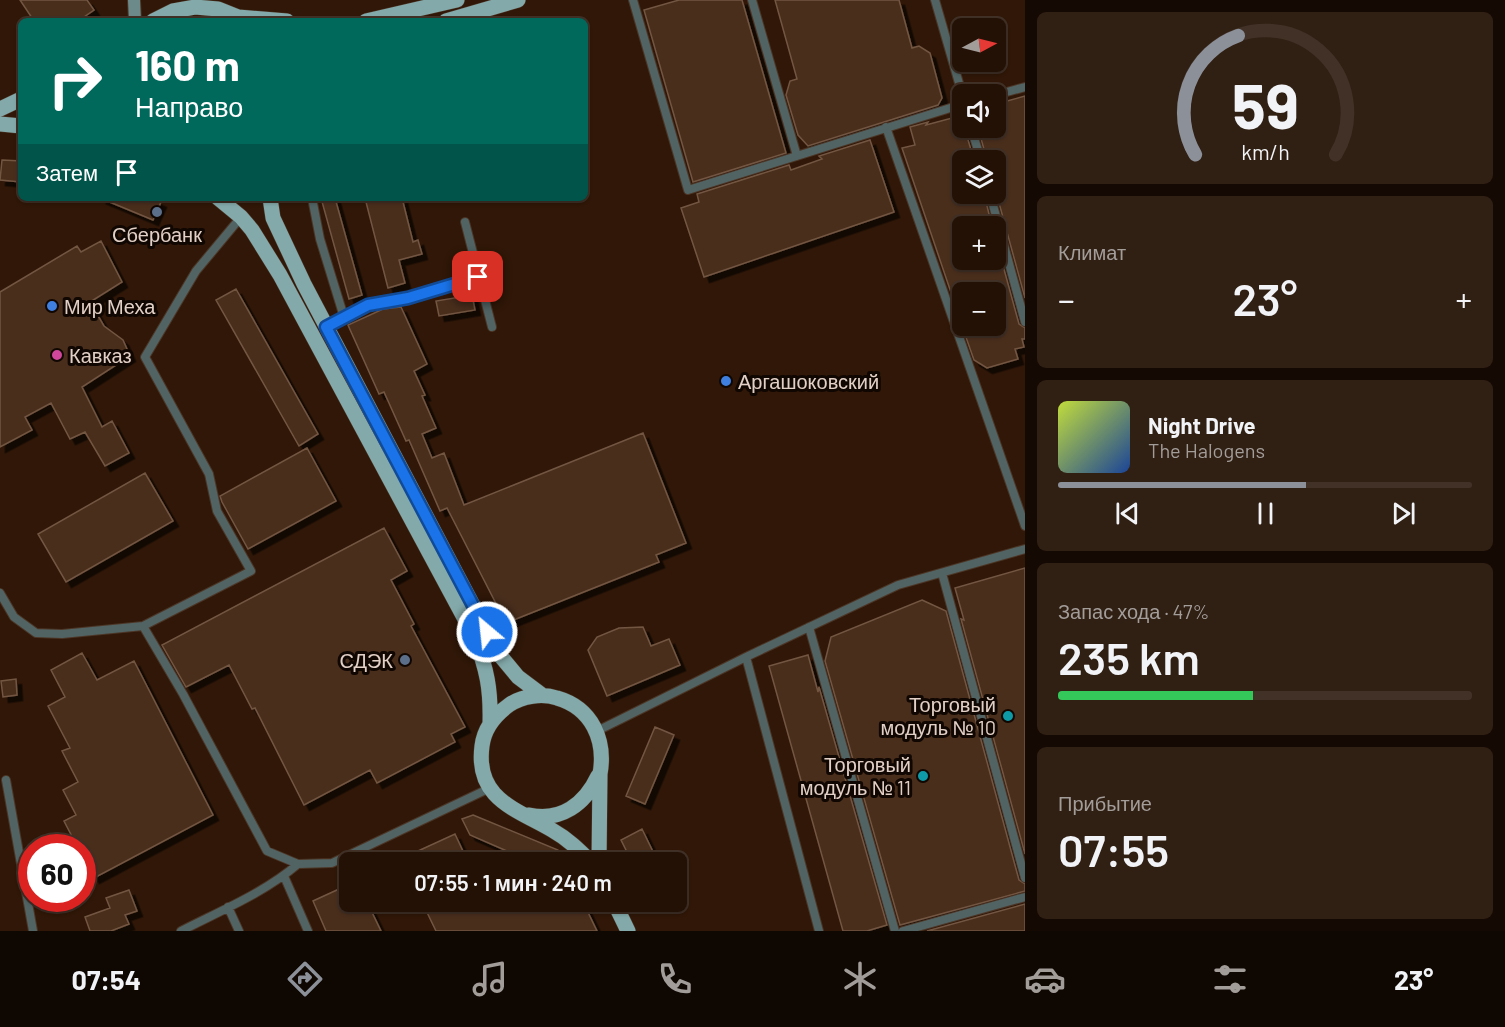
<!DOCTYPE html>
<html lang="ru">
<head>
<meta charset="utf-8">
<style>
  :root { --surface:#241105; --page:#301f13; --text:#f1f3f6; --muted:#a39d9a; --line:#413127; --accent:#8c9099 }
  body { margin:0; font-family:Barlow,sans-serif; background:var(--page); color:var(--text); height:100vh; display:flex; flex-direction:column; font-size:22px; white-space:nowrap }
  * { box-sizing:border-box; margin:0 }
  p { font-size:20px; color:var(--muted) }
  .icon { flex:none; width:33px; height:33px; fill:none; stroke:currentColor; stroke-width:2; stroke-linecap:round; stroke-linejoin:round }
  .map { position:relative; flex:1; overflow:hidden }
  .details { display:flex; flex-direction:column; gap:12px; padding:12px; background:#140903; width:480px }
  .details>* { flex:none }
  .banner { position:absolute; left:18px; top:18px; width:570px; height:183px; border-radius:9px; box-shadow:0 2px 4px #0004,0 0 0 2px var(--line); background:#00695c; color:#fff; overflow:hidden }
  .needle { width:39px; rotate:83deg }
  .tools { position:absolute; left:952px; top:18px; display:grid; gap:12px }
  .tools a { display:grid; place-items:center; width:54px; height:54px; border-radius:9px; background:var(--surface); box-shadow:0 2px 4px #0004,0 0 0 2px var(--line); font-size:30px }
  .speed { position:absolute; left:18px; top:834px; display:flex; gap:12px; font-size:30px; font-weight:700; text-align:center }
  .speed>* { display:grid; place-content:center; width:78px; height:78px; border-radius:50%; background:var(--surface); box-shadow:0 2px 4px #0004,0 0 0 2px var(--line); line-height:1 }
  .speed .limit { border:9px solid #d22; background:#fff; color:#111 }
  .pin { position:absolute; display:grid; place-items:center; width:51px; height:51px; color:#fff; margin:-26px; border-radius:12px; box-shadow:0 3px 9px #0006 }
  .me { position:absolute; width:66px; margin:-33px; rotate:332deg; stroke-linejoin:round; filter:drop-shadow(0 0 4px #0008) }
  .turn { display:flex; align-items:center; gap:21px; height:126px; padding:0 18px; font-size:27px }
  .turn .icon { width:78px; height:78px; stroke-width:2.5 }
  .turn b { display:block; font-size:42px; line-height:51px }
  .then { display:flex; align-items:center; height:57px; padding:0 18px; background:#0003; gap:12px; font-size:22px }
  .big { font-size:45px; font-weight:600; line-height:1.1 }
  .details .widget { flex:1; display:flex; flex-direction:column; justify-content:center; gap:9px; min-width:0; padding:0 21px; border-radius:9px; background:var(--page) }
  .details .dial { align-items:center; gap:0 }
  .dial svg { height:156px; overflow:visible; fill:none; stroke:var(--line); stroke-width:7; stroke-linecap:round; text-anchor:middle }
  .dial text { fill:var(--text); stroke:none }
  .song { display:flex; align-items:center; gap:18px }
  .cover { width:72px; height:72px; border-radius:9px; background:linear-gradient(135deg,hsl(70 70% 55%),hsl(220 70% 35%)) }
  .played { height:6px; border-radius:3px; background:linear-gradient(90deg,var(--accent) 60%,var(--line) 60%) }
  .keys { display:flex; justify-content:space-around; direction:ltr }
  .heat { display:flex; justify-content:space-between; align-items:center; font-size:33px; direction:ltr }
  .charge { height:9px; border-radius:4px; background:linear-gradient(90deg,#34c759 47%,var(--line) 0) }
  .trip { position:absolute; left:339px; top:852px; width:348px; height:60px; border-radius:9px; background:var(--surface); box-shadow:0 2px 4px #0004,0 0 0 2px var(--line); font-weight:600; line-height:60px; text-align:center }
  .menu { display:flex; height:96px; justify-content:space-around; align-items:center; background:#0e0702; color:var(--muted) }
  .menu .icon { width:42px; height:42px }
  .menu .current { color:var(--accent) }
  .menu b { font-size:27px; color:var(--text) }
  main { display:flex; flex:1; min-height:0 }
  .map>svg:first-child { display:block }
  .building { fill:#492e1c; stroke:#735643; stroke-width:1.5; filter:url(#shadow) }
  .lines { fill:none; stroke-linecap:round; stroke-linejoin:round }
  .service-casing { stroke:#4c3526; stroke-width:10 }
  .secondary-casing { stroke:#4c3526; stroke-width:14 }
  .primary-casing { stroke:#4c3526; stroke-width:16 }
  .service { stroke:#516363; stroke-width:8 }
  .secondary { stroke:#6d8a8b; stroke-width:12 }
  .primary { stroke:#83a9aa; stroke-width:15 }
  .route-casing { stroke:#114b97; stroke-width:15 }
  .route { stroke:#1a73e8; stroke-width:10 }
  .service-dot { fill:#5c6f8a; stroke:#100602; stroke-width:2 }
  .shop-dot { fill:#3f7fe0; stroke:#100602; stroke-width:2 }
  .hotel-dot { fill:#d1479c; stroke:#100602; stroke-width:2 }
  .culture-dot { fill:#0f9aa8; stroke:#100602; stroke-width:2 }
  .labels { text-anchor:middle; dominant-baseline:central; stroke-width:6; stroke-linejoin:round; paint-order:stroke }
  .poi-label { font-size:20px; fill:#e2d0c6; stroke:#100602; text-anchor:start }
</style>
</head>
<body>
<main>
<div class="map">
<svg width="1025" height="931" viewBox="0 0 1025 931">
  <defs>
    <filter id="shadow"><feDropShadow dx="5.5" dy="5.5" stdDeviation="0" flood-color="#0009"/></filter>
  </defs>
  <rect width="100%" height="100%" fill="#301707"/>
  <!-- building -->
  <path class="building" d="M20 0H87L94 10 78 21H34Z
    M679 0H742L786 153 693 182 644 10Z
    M775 0H899L912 48 919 46 930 53 942 98 938 105 808 146 798 135 786 95 790 81 797 79Z
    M1025 96V298L996 192V160H987L978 128H996V104Z
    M952 118 963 123 974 160H963V194H984L992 226H963V260H996V240L1019 324 1025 328V339H1022L1024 347 1015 349 1018 359 987 368 974 360 962 326H996V292H963V321L961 322 902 148 915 145 910 127 928 122 926 125Z
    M870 140 894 212 704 277 681 208 699 202 697 194 789 165 791 170 822 159 819 156Z
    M2 160 21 161V182L0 180Z
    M100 198H153L161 202 153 220Z
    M321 198H335L362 295 349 299Z
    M382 198H386L387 201 402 198 413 242 418 240 422 254 399 260 405 283 388 288 366 202Z
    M101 241 122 282 90 302 104 326 123 340 130 356 82 387 102 427 112 421 129 453 105 466 85 432 70 439 51 403 25 417 32 430 0 447V292L77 246 81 252Z
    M236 289 318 434 299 446 216 300Z
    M472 295 475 310 439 316 436 301Z
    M401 307 427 364 414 371 425 395 422 396 436 428 422 434 432 458 444 453 464 505 643 433 686 543 656 555 659 562 506 623 447 508 440 511 409 440 406 441 384 392 379 394 348 325 383 309Z
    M307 448 336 501 248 549 222 502 220 496Z
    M145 473 173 521 66 582 38 534Z
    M384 528 407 571 391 580 414 624 411 626 465 727 451 734 455 742 377 783 370 770 304 805 255 708 252 709 229 665 186 687 162 645Z
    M1025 568V854L961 619 964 620 955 588Z
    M922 600 946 611 1019 880 1025 884V891L900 925 825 661 831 637Z
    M643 627 651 646 669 639 680 665 607 696 588 650 597 637 619 628Z
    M82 653 97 680 134 661 213 815 94 878 82 856V848H78L64 821 76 815 63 790 78 782 62 751 70 748 48 706 65 697 51 670Z
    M808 655 818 692 819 687 887 925 867 931H843L769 666Z
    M16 679 17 695 3 697 1 681Z
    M655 727 674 735 645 804 626 796Z
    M473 815 558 850 564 862H482L507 851 470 835 462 819Z
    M642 829 658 862H632L621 840Z
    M455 834 468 862H394Z
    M350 884V902H367L381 931H326L313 901Z
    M129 890 137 911 125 915 129 924 111 931H90L85 917 110 908 106 898Z
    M422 902H583L597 931H436Z
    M1025 904V931H927Z"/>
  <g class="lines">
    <defs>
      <path id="service" d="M633 0 688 190 963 104
        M752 0 797 156
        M935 0 963 97
        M996 95 1025 87
        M886 127 1025 526
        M971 128 981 160
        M990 194 1025 322
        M312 198 320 239 344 317
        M465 222 492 327
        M326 327 368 305 408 299 479 277
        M942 573 1025 878
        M0 593 14 617 36 633 62 634 143 626 251 571 217 511 209 474 145 357 196 271 241 217
        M143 626 183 694 267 851 298 864 332 863 490 788
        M809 627 895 931
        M746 657 819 931
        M597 731 746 657 898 585 1025 549
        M6 780 33 931
        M284 876 308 931
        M228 907 239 931
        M181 931C220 911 264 893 298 864
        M903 931 1025 897"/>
      <path id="secondary" d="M134 0 135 21"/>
      <path id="primary" d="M153 21 173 11 195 7 218 9 238 17 287 21
        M366 21 457 0
        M446 21 518 0
        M0 109 21 99
        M0 124 21 126
        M218 198 241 217 252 230 280 275 474 636C487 669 491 689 490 724
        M270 198 273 218 304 284 498 653 518 677 542 695
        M529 815C561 822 585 804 598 776
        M591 862C579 850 568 839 552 830 516 809 475 799 482 746 484 729 495 715 509 705 522 696 542 693 557 698 592 708 606 740 600 774L599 862
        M614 902 628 931"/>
    </defs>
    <!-- service casing -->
    <use href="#service" class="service-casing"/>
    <!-- secondary casing -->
    <use href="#secondary" class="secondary-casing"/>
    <!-- primary casing -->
    <use href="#primary" class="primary-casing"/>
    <!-- service -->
    <use href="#service" class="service"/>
    <!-- secondary -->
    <use href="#secondary" class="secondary"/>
    <!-- primary -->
    <use href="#primary" class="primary"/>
  </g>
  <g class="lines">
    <defs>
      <path id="route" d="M478 277 408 298 368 305 326 327 487 632"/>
    </defs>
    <!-- route casing -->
    <use href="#route" class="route-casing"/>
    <!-- route -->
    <use href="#route" class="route"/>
  </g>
  <!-- markers -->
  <g class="service-dot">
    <circle cx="157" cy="212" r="6"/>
    <circle cx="405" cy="660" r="6"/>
  </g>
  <g class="shop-dot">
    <circle cx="52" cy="306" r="6"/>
    <circle cx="726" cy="381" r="6"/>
  </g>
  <circle class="hotel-dot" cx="57" cy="355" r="6"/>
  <g class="culture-dot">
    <circle cx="1008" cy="716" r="6"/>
    <circle cx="923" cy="776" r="6"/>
  </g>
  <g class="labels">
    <!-- poi labels -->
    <g class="poi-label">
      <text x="157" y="234" text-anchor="middle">Сбербанк</text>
      <text x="64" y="306">Мир Меха</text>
      <text x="69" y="355">Кавказ</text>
      <text x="738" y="381">Аргашоковский</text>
      <text x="393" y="660" text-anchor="end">СДЭК</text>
      <text x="996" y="704" text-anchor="end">Торговый<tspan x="996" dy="23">модуль № 10</tspan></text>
      <text x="911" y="764" text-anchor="end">Торговый<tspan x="911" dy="23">модуль № 11</tspan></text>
    </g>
  </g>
</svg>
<div class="tools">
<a><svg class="needle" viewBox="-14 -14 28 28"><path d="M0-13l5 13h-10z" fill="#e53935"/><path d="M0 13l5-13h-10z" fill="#a39d9a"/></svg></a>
<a><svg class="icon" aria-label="sound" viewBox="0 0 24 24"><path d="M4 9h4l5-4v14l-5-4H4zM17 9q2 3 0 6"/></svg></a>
<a><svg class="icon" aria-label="layers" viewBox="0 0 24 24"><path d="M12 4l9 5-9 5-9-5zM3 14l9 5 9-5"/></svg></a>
<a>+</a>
<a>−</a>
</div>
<div class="speed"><div class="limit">60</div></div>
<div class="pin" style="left:478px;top:277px;background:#d93025"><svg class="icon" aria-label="arrive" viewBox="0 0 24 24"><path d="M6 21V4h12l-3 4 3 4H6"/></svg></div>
<svg class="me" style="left:487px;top:632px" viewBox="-20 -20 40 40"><circle r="17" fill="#1a73e8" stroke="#fff" stroke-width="3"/><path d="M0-11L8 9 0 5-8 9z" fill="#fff"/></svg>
<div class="trip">07:55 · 1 мин · 240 m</div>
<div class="banner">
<div class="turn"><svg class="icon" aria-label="right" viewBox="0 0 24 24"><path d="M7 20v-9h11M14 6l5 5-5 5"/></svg><div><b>160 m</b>Направо</div></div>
<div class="then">Затем<svg class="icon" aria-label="arrive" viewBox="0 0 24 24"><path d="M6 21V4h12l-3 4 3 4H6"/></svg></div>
</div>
</div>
<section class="details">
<div class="widget dial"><svg viewBox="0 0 100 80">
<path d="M14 69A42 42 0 1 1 86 69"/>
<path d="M14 69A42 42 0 0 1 36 8" stroke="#8c9099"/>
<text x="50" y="56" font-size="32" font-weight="700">59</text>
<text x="50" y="72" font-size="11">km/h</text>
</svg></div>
<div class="widget"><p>Климат</p>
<div class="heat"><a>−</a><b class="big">23°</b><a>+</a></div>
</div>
<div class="widget">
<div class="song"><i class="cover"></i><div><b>Night Drive</b><p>The Halogens</p></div></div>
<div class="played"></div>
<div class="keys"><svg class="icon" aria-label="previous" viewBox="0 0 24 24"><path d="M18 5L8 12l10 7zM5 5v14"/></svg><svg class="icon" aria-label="pause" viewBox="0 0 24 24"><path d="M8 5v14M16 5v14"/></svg><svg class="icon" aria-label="next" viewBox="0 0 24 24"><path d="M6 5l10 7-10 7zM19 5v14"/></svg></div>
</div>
<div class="widget"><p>Запас хода · 47%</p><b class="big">235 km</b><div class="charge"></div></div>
<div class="widget"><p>Прибытие</p><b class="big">07:55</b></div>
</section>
</main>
<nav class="menu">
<b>07:54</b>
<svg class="icon current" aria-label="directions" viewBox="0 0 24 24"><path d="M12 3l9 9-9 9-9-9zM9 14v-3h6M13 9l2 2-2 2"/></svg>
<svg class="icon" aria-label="music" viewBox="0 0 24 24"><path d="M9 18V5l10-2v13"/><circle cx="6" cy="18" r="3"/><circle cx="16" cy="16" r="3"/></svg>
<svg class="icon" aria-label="phone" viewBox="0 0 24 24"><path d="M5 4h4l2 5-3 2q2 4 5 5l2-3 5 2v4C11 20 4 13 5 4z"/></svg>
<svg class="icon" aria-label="climate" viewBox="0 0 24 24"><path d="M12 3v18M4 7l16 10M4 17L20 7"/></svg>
<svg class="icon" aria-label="car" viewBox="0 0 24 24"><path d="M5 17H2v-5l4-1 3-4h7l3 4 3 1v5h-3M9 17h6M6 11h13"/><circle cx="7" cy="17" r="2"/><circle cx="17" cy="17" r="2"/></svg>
<svg class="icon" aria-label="filters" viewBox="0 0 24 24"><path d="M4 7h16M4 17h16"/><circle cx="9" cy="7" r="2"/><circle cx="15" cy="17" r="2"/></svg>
<b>23°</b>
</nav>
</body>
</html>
